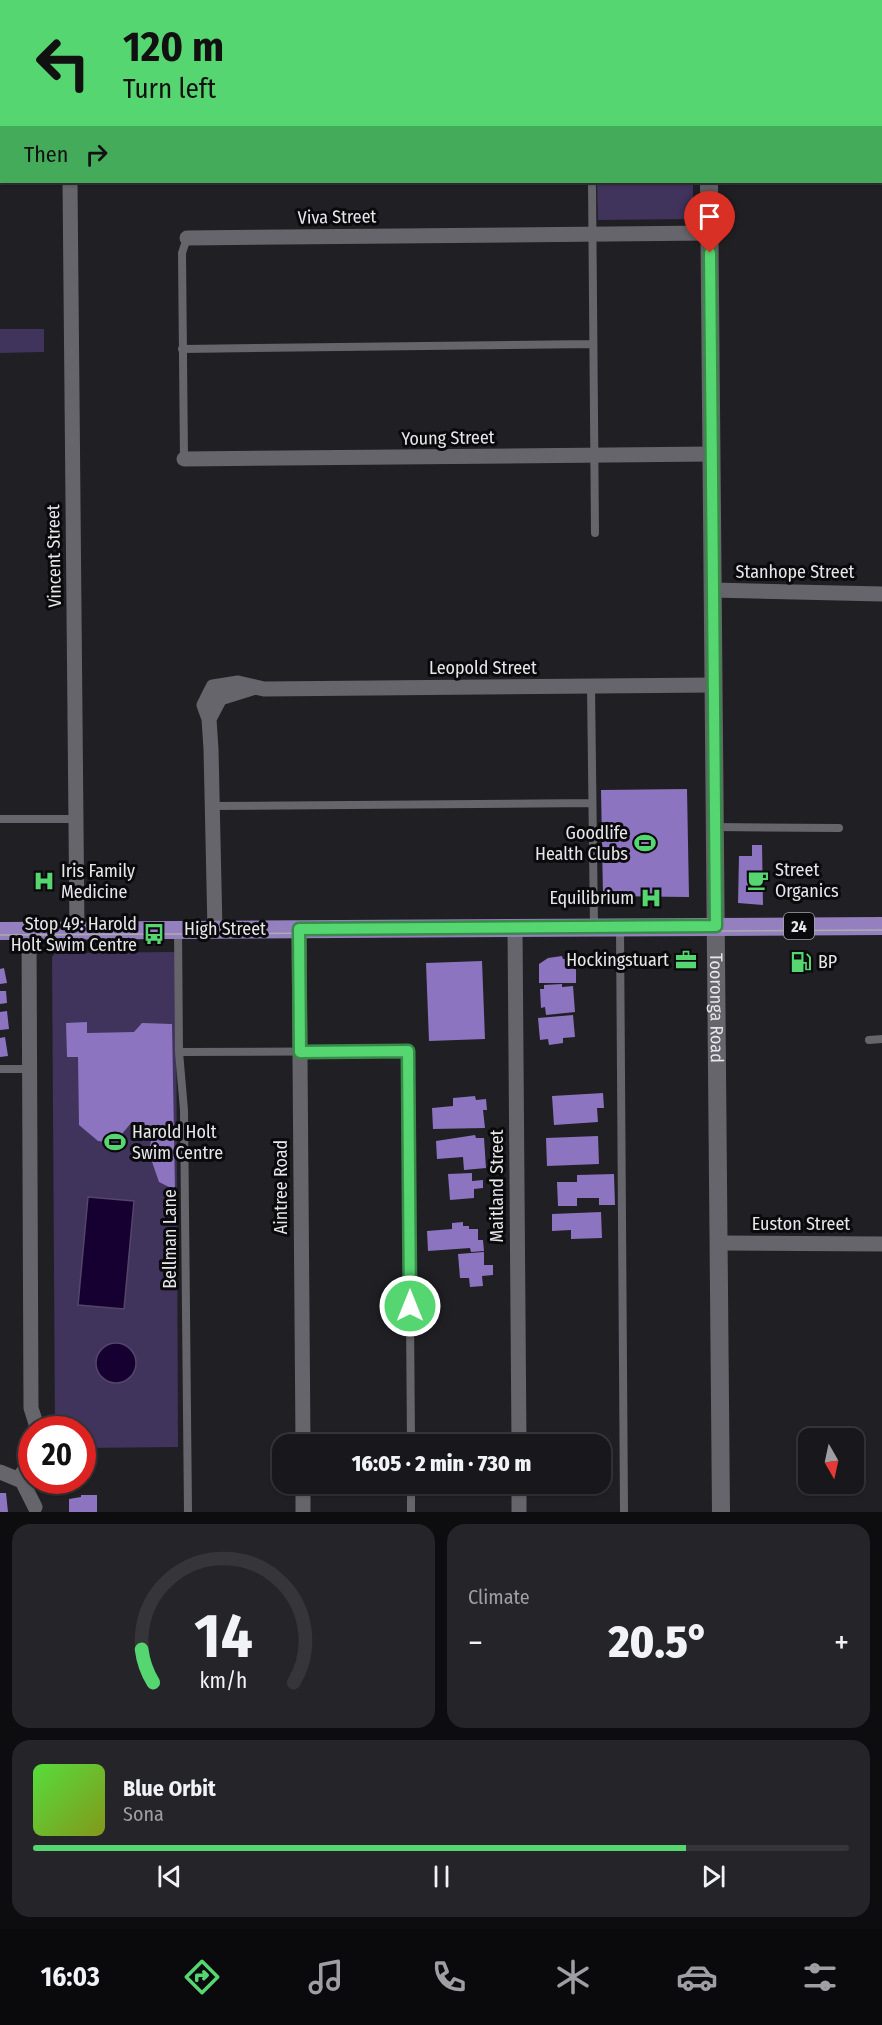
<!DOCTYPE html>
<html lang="en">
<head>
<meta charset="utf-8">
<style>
  :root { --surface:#18171b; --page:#252428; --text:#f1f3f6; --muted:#9f9fa3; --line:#36363a; --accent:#56d671 }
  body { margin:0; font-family:"Fira Sans Condensed",sans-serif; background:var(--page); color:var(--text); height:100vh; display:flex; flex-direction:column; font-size:22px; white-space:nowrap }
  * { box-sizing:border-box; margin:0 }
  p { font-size:20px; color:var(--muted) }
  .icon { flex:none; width:33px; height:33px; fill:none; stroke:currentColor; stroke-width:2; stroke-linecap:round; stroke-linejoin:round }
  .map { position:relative; height:1512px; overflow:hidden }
  .panel { display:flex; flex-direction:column; gap:12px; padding:12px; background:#0d0d0f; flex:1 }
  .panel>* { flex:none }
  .guide { position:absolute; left:0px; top:0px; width:882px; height:183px; box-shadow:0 2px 4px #0004,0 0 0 2px var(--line); background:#56d671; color:#111; overflow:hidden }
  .needle { width:39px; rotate:171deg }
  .fabs { position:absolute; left:798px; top:1428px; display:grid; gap:12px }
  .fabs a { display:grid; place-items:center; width:66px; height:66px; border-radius:12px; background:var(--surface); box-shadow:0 2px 4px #0004,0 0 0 2px var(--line); font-size:30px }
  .speed { position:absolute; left:18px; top:1416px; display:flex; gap:12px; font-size:30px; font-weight:700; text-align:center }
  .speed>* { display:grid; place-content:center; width:78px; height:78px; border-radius:50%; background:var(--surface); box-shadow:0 2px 4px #0004,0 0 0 2px var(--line); line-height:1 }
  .speed .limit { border:9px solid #d22; background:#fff; color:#111 }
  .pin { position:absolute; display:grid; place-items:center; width:51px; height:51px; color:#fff; margin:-62px -26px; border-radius:50% 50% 50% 0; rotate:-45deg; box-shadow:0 0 6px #0007 }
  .pin .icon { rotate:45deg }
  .me { position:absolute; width:66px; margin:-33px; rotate:0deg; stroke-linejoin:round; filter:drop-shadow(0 0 4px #0008) }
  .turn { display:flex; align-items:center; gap:21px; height:126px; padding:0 24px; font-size:27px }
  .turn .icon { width:78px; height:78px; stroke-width:2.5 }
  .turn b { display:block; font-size:42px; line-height:51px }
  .then { display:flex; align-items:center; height:57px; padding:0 24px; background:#0003; gap:12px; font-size:22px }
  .big { font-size:45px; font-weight:800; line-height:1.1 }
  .panel .card { flex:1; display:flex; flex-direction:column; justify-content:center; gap:9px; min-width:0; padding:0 21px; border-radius:18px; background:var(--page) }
  .panel .dial { align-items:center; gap:0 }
  .dial svg { height:156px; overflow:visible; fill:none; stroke:var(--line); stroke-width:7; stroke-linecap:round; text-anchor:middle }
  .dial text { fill:var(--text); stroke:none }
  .song { display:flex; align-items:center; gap:18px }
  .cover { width:72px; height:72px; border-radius:9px; background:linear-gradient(135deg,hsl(110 70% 55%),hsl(70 70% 35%)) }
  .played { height:6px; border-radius:3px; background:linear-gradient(90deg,var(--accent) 80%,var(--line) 80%) }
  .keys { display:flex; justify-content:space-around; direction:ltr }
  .heat { display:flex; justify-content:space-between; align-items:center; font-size:33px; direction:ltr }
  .panel .tiles { flex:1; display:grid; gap:12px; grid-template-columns:1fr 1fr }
  .card:last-child { grid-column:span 2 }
  .trip { position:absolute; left:272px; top:1434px; width:339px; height:60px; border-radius:18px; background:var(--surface); box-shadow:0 2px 4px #0004,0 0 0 2px var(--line); font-weight:800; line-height:60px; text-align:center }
  .tab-bar { display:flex; height:96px; justify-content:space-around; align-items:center; background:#0a090b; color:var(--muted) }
  .tab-bar .icon { width:42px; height:42px }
  .tab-bar .on { color:var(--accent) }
  .tab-bar b { font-size:27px; color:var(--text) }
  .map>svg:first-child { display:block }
  .green { fill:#40335c }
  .water { fill:#160031; stroke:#554568; stroke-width:1.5 }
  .building { fill:#8c74c0 }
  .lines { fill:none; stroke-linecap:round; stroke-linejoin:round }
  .lane { stroke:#66656b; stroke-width:8 }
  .street { stroke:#66656b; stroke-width:15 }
  .secondary { stroke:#66656b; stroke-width:18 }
  .primary { stroke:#9480be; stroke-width:18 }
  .tram { stroke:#acabaf; stroke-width:1.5 }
  .route-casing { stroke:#388b49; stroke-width:15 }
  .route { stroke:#56d671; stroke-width:10 }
  .labels { text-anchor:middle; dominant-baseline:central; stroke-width:6; stroke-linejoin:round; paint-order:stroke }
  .shield { fill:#0a090b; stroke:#a5a4a7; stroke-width:1.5 }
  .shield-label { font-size:16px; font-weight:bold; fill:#e7e6ea }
  .street-label { font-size:18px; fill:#e7e6ea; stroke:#0a090b }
  .poi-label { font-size:18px; fill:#e7e6ea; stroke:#0a090b; text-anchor:end }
</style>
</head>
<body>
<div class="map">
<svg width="882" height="1512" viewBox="0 0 882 1512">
  <rect width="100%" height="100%" fill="#201f24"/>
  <!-- green -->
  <path class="green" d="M597 182H693V219L598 220Z
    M0 329H44V352L0 353Z
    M176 952 178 1447 83 1448 82 1430 55 1429 52 957 55 953Z"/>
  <!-- water -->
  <path class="water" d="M88 1197 134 1201 124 1309 78 1305Z
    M96 1363a20 20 0 1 1 40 0a20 20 0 1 1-40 0Z"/>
  <!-- building -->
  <path class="building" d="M687 789 689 897 603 896 601 790Z
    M752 845H762L763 905 738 903 739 856H752Z
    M562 956 563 959H576V983H539V964L548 958Z
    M482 961 485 1039 429 1041 426 963Z
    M4 968 7 983 0 984V969Z
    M562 984V987L573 986 575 1012 546 1015 545 1007 541 1008 540 989H544V985Z
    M0 991H6L7 1003 0 1004Z
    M7 1011 9 1029 0 1030V1012Z
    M573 1015 575 1037 563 1038V1043L549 1045 548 1039 540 1040 538 1018Z
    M87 1022V1033L134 1032 142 1023 172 1024 175 1190 159 1182 149 1153 151 1140 144 1122H132L121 1135 106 1142 98 1141 79 1125 78 1057H67L66 1023Z
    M5 1037 8 1056 0 1057V1038Z
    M603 1093 604 1108H597L598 1122 554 1125 552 1096Z
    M475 1096 476 1100 486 1099 487 1110H483L485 1128 433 1129 432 1108 453 1106V1098Z
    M475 1135 476 1138H484L486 1168 464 1170 463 1157 437 1159 436 1141Z
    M598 1136 599 1164 547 1166 546 1138Z
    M472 1173V1181L483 1180V1188L474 1189V1198L450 1200 448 1174Z
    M614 1174 615 1205H599V1198H577V1206H558L557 1182H577V1175Z
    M601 1212 602 1238 571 1239V1230L552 1231V1214Z
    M463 1222V1226H469V1229H478V1240H483L484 1251 471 1252 470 1248 428 1251 427 1231 452 1229V1223Z
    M484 1252V1265H493V1275L482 1276 483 1286 470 1287 469 1278H460L458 1254Z
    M0 1493H6L8 1512H0Z
    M81 1495H97V1512H69V1499L81 1497Z"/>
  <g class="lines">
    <!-- lane -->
    <path class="lane" d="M590 0V2
      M592 182 595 533
      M182 349 593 344
      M184 459 182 253 187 238
      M591 686 594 927
      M211 806 592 803
      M0 819H76
      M715 827 839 828
      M620 928 624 1512
      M178 930 179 1052 184 1110 188 1512
      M869 1040 882 1039
      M179 1052 408 1051 411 1444
      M0 1069H28
      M411 1484V1512"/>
    <!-- street -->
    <path class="street" d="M68 0V2
      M70 182 77 931
      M187 238 710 233
      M184 459 712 454
      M713 590 882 594
      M209 719 220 698 252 688
      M515 927 519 1444
      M299 929 303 1444
      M215 930 211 749 209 719 204 705 213 687 238 683 264 689 714 685
      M29 931 31 1408 38 1430
      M719 1243 882 1244
      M0 1472 22 1481 35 1507
      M19 1478 32 1460
      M303 1484V1512
      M519 1484V1512"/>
    <!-- secondary -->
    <g class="secondary">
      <path d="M707 0V2"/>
      <path id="s1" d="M709 182 721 1512"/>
    </g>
    <!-- primary -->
    <path class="primary" d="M0 931 882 926"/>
    <!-- tram -->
    <path class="tram" d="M0 935 882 930"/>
  </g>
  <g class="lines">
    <defs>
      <path id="route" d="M410 1306 408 1051 300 1052 299 929 716 926 710 253"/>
    </defs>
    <!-- route casing -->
    <use href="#route" class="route-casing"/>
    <!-- route -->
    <use href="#route" class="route"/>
  </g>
  <!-- icons -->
  <defs>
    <symbol id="stadium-bare" viewBox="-9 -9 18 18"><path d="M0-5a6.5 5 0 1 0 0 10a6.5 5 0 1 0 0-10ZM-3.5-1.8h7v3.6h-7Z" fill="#56d671" stroke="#0a090b" stroke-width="2.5" paint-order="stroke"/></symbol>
    <symbol id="cafe-bare" viewBox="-9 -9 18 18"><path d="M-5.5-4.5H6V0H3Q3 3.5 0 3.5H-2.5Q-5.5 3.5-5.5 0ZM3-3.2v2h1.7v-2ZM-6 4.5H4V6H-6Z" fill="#56d671" stroke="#0a090b" stroke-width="2.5" paint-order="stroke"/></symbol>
    <symbol id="hospital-bare" viewBox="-9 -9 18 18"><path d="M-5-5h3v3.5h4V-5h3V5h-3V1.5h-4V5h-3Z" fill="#56d671" stroke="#0a090b" stroke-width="2.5" paint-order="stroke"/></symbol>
    <symbol id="bus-bare" viewBox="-9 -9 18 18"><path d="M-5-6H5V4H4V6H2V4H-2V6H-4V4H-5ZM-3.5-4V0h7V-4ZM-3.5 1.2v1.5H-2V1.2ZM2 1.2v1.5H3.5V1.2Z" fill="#56d671" stroke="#0a090b" stroke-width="2.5" paint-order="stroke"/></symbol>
    <symbol id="office-bare" viewBox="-9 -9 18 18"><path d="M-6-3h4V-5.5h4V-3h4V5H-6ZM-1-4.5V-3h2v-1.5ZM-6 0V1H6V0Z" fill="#56d671" stroke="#0a090b" stroke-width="2.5" paint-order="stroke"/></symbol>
    <symbol id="fuel-bare" viewBox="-9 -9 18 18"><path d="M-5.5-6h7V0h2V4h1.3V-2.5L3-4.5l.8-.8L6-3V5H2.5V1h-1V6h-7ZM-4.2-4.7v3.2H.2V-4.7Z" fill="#56d671" stroke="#0a090b" stroke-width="2.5" paint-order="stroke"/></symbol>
  </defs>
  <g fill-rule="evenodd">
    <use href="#stadium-bare" x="630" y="828" width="30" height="30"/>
    <use href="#cafe-bare" x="743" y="865" width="30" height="30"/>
    <use href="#hospital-bare" x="29" y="866" width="30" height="30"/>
    <use href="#hospital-bare" x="636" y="883" width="30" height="30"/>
    <use href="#bus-bare" x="139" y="919" width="30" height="30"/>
    <use href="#office-bare" x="671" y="945" width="30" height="30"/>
    <use href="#fuel-bare" x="786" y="947" width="30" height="30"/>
    <use href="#stadium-bare" x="100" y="1127" width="30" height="30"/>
  </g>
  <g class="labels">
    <!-- shield labels -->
    <rect class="shield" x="784" y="913" width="30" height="26" rx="4.5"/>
    <g class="shield-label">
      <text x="799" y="926">24</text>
    </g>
    <!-- street labels -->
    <g class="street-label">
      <text transform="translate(337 217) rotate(-1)">Viva Street</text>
      <text transform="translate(448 438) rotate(-1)">Young Street</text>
      <text transform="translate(54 556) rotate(-91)">Vincent Street</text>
      <text x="795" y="572">Stanhope Street</text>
      <text x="483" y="668">Leopold Street</text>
      <text x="225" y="929">High Street</text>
      <text stroke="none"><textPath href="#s1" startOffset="826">Tooronga Road</textPath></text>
      <text transform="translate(497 1186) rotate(-90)">Maitland Street</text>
      <text transform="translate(281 1187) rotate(-90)">Aintree Road</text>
      <text x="801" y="1224">Euston Street</text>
      <text transform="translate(170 1239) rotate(-90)">Bellman Lane</text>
    </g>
    <!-- poi labels -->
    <g class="poi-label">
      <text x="628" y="833">Goodlife<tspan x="628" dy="21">Health Clubs</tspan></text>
      <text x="775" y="870" text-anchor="start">Street<tspan x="775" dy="21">Organics</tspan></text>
      <text x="61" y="871" text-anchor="start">Iris Family<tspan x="61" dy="21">Medicine</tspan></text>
      <text x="634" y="898">Equilibrium</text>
      <text x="137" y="924">Stop 49: Harold<tspan x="137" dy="21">Holt Swim Centre</tspan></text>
      <text x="669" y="960">Hockingstuart</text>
      <text x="818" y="962" text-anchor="start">BP</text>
      <text x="132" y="1132" text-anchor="start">Harold Holt<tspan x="132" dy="21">Swim Centre</tspan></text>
    </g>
  </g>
</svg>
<div class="fabs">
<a><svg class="needle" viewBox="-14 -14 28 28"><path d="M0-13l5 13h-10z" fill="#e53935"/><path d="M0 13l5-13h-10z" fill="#9f9fa3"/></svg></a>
</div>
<div class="speed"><div class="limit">20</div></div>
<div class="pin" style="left:710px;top:253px;background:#d93025"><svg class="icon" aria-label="arrive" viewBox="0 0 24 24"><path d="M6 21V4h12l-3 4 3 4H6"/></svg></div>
<svg class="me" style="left:410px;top:1306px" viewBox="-20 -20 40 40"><circle r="17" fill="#56d671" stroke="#fff" stroke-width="3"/><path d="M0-11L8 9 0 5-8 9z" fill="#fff"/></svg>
<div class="trip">16:05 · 2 min · 730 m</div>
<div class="guide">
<div class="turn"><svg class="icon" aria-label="left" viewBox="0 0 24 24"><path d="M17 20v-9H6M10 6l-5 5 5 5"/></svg><div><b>120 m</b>Turn left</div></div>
<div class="then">Then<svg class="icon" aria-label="right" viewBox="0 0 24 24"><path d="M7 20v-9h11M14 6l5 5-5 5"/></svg></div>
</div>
</div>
<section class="panel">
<div class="tiles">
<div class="card dial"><svg viewBox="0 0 100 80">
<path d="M14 69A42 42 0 1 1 86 69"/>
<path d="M14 69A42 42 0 0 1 8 52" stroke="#56d671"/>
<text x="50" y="56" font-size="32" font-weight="700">14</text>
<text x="50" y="72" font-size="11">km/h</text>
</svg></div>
<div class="card"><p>Climate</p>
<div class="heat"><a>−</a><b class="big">20.5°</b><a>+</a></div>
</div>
<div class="card">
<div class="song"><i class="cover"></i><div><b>Blue Orbit</b><p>Sona</p></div></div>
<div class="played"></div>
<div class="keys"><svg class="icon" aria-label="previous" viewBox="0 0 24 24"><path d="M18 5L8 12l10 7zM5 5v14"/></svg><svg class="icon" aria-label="pause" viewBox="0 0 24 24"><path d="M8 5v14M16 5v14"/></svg><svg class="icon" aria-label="next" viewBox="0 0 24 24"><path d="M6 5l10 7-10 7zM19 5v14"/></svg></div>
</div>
</div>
</section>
<nav class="tab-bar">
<b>16:03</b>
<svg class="icon on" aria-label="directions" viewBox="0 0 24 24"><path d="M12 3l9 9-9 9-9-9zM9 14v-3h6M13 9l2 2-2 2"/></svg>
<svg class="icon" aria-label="music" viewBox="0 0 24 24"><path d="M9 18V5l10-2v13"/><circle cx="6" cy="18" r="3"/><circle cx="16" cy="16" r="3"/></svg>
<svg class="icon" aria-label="phone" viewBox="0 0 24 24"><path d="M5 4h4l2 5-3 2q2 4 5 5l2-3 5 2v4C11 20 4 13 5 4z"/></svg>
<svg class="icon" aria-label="climate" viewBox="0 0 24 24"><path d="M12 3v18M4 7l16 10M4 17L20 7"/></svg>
<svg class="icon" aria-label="car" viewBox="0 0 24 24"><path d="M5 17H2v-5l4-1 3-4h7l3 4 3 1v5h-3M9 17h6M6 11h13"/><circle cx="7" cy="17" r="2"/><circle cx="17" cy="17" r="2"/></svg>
<svg class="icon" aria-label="filters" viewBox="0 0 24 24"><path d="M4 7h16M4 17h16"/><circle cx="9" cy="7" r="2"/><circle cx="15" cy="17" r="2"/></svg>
</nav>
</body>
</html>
